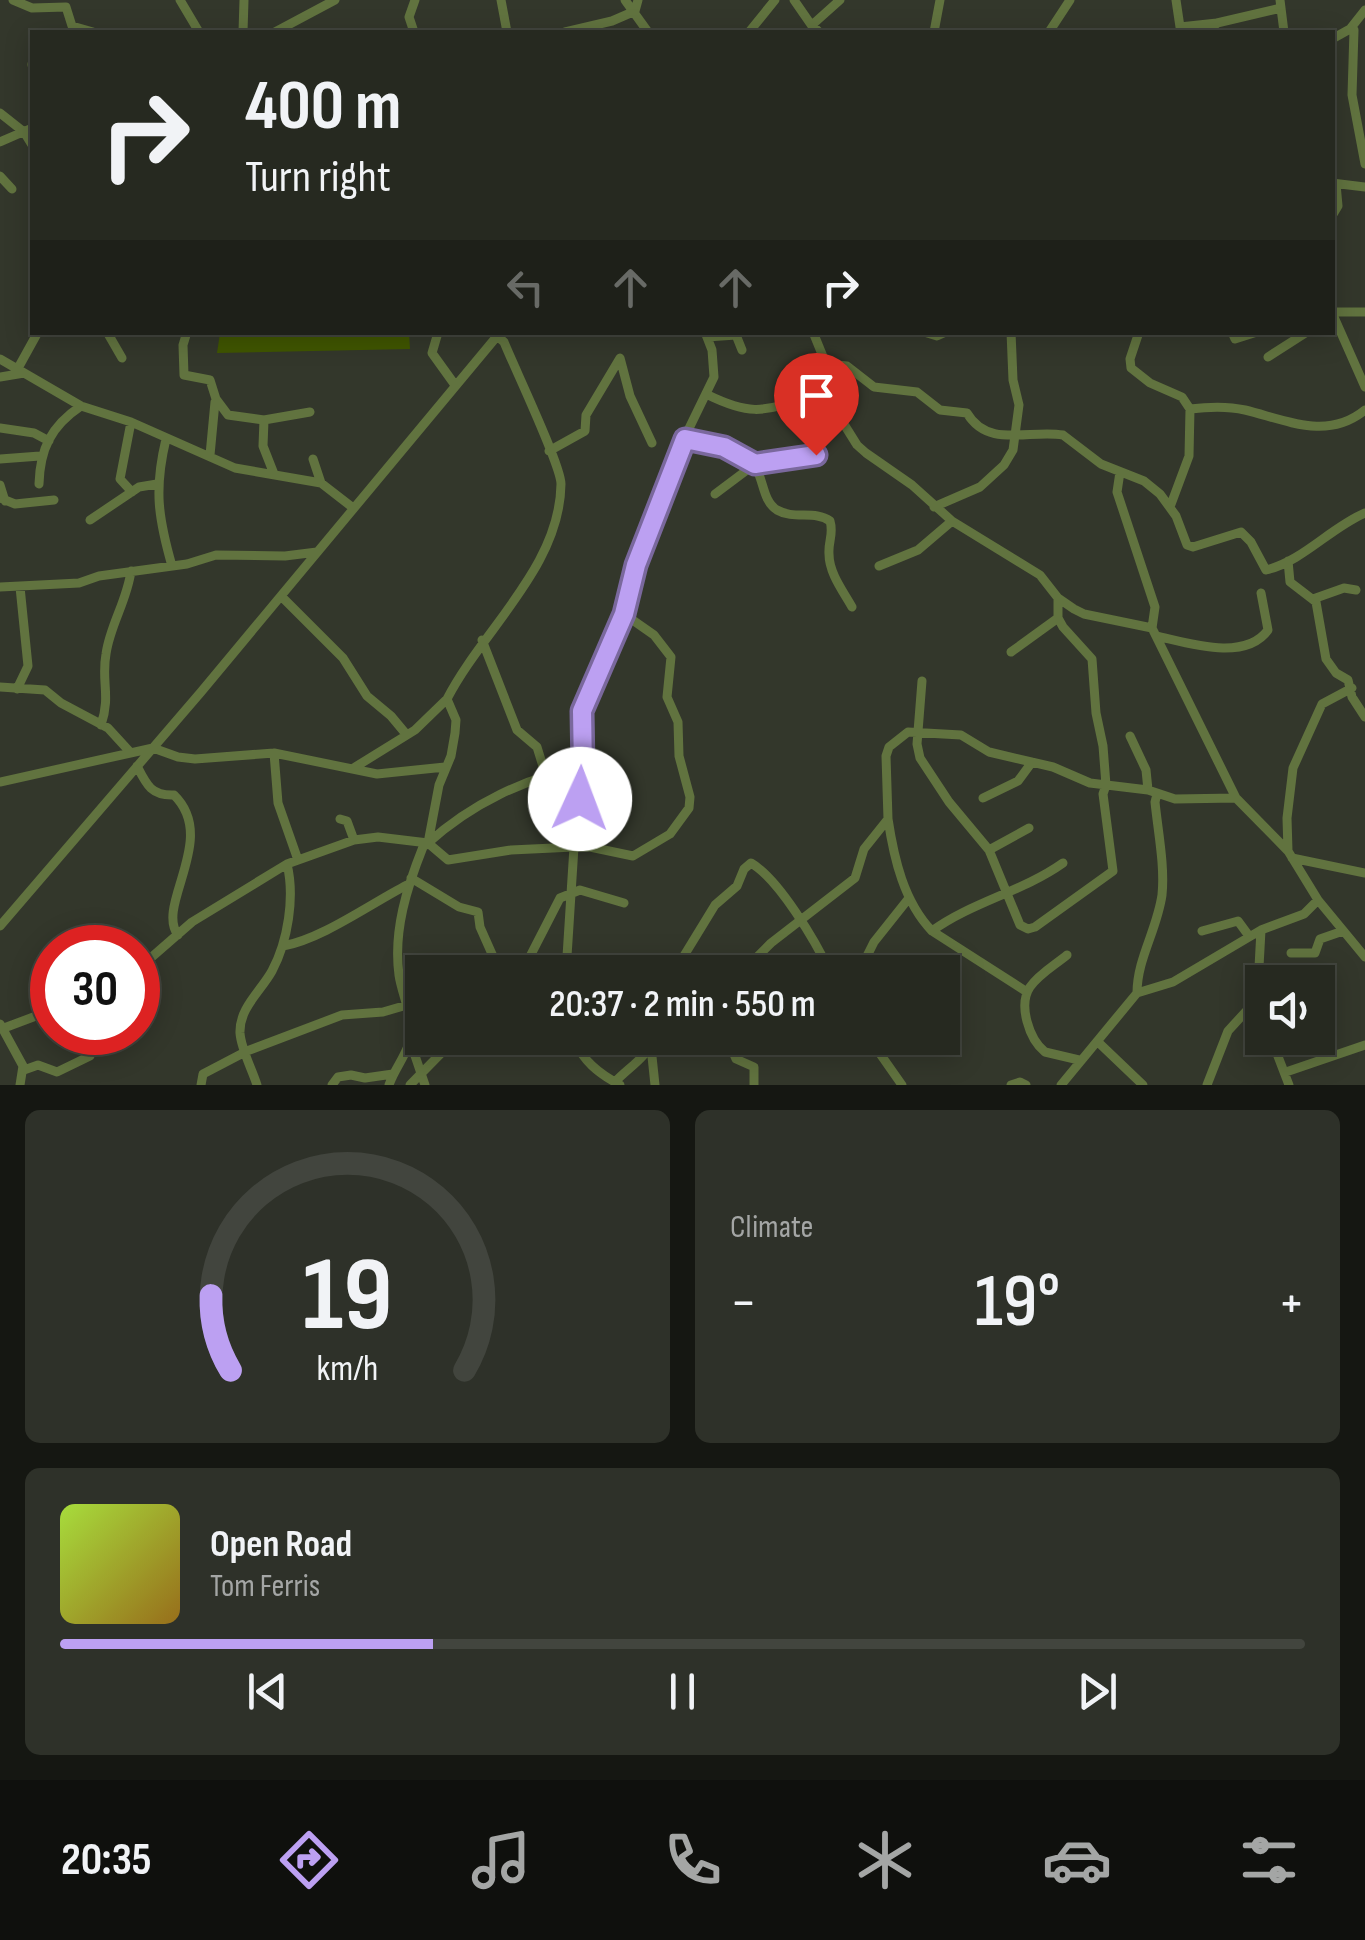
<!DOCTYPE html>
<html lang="en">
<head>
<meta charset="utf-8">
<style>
  :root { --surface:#262920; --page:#2e3129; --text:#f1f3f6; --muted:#a4a6a5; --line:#42453e; --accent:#bca0f2 }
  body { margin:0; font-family:"Sofia Sans Condensed",sans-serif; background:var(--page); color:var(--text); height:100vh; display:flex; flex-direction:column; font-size:38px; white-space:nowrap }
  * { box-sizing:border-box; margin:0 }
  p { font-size:32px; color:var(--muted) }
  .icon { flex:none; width:55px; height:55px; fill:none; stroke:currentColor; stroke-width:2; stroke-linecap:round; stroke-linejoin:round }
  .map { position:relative; height:1085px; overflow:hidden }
  .sheet { display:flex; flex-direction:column; gap:25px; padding:25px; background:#151712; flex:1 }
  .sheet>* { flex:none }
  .banner { position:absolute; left:30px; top:30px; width:1305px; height:305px; border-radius:0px; box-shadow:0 5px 25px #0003,0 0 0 2px var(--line); background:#262920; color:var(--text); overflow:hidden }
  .buttons { position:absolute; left:1245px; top:965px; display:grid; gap:20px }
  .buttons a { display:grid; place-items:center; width:90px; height:90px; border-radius:0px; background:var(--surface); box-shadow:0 5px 25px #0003,0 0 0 2px var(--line); font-size:50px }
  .speed { position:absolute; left:30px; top:925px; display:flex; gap:20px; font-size:50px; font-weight:700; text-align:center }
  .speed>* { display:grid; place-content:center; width:130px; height:130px; border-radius:50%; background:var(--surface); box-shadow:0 5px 25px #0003,0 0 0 2px var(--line); line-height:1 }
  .speed .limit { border:15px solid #d22; background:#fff; color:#111 }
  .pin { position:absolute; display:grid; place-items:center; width:85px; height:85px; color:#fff; margin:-102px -42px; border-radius:50% 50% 50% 0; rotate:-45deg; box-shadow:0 0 10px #0007 }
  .pin .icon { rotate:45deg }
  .me { position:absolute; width:110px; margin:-55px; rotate:2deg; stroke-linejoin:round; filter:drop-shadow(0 0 8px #0008) }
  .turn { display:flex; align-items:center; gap:35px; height:210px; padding:0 50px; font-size:45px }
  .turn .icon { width:130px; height:130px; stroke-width:2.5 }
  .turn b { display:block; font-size:70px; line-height:85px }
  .lanes { display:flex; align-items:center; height:95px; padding:0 50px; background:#0003; justify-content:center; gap:50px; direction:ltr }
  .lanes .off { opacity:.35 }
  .big { font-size:75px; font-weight:600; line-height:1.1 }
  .sheet .widget { flex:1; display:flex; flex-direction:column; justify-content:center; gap:15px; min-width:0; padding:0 35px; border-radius:15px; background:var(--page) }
  .sheet .dial { align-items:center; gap:0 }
  .dial svg { height:260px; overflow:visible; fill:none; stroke:var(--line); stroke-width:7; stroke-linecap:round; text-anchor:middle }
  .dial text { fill:var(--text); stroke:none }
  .song { display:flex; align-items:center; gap:30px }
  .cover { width:120px; height:120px; border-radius:15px; background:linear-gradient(135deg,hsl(80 70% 55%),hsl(40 70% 35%)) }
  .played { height:10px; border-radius:5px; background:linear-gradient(90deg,var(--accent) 30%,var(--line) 30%) }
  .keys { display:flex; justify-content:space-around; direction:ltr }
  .heat { display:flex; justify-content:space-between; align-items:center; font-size:55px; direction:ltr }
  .sheet .tiles { flex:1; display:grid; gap:25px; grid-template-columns:1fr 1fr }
  .widget:last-child { grid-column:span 2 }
  .trip { position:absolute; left:405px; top:955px; width:555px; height:100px; border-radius:0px; background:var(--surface); box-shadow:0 5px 25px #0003,0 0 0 2px var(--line); font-weight:600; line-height:100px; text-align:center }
  .dock { display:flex; height:160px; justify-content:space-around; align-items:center; background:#0f100d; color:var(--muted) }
  .dock .icon { width:70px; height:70px }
  .dock .selected { color:var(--accent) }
  .dock b { font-size:45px; color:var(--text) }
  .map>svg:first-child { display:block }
  .green { fill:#405600 }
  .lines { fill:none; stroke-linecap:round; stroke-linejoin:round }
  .minor { stroke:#61733f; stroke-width:9 }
  .route-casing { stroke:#7a689d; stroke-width:25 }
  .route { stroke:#bca0f2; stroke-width:18 }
</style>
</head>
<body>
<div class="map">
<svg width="1365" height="1085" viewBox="0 0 1365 1085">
  <rect width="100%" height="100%" fill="#33372b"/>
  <!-- green -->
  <path class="green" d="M220 333H409L410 349 217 353Z"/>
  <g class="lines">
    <!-- minor -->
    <path class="minor" d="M13 0 32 8 66 7 72 26 93 32
      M180 0 199 32
      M501 0 507 32
      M625 0 648 32
      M794 0 812 26
      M1176 0 1180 27 1217 23
      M1280 0 1284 32
      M1350 29 1354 30 1352 95 1365 164
      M243 32 244 0
      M275 32 335 0
      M414 32 409 17 415 0
      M565 32 612 21 635 11 638 0
      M749 32 775 0
      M819 32 812 25 840 0
      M934 32 940 0
      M1049 32 1070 0
      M1210 32 1217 23 1281 8
      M1332 39 1350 29 1365 10
      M32 65V64
      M0 113 24 132 32 145
      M0 142 32 128
      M0 176 12 189
      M1332 183 1365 187
      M1332 216 1338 206 1336 184
      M1332 306 1334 317 1365 387
      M1334 312H1365
      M107 332 122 358
      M187 332 183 345 184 375 210 380 216 399 228 415 264 420 310 412
      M813 332 826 364 837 413 857 445 866 453 912 485 952 521 1040 575 1058 598 1074 609 1084 614 1152 628 1236 798 1288 851 1318 900 1365 957
      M924 332 937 336 946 332
      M1139 332 1130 359 1131 368 1150 383 1182 397 1190 409 1189 456 1170 507
      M1232 332 1235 339 1257 332
      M437 336 432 353 455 385
      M707 337 736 335 742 350
      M1268 357 1307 332
      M0 359 81 406 131 422 235 468 321 483 352 507
      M826 364 847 366 874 387 917 392 940 410 967 413C988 449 1030 429 1063 435L1101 464 1144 481 1160 494 1176 516 1187 545 1193 547 1241 532 1251 542 1266 570C1303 561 1330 528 1365 513
      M17 370 38 332
      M0 377 24 373
      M708 395C747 414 762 413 803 399
      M1190 409C1206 407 1228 406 1245 410 1286 420 1327 441 1365 410
      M264 420 263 446 274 474
      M131 422 120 479 132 492
      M0 428 34 433 49 441
      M166 439C154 489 158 517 172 566
      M685 439C706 444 745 448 756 468 764 482 763 501 777 510 794 520 815 510 830 521 834 534 828 541 829 554 829 573 843 591 852 607
      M549 451 585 431 586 415 620 358 630 396 652 443
      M210 455 215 402
      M0 459 40 456
      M313 459 321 483
      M1120 472 1117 492 1155 607 1152 628
      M39 484C40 449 51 426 81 406
      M0 485 5 501
      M715 494 755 464 816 455
      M0 498 15 504 54 500
      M934 507 980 487 1004 465 1013 450 1019 405 1013 380 1011 332
      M90 520 139 487 157 484
      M1288 561 1290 582 1316 602 1326 659 1336 673 1348 680 1352 697 1365 717
      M879 566 918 550 952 521
      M0 587 79 583 99 576 187 564 216 555 285 556 317 552
      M281 596 343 658 367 696 391 716 406 734
      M1313 599 1344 588 1356 590
      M1156 636C1188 643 1245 662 1268 630L1261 593
      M482 640 517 730 537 747 546 776
      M1011 652 1058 618
      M922 681 917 744 920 758 949 802 989 850 1020 925 1028 929 1035 927 1113 871 1103 794 1106 785 1103 746 1096 713 1092 659 1063 627 1058 618V598
      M0 687 45 690 61 703 108 728 130 752
      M17 689 28 666 20 587
      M101 725C111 696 101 681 106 654 110 625 127 601 131 571
      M1130 736 1146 770 1148 790
      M274 753 278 803 298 860
      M137 766C146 784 151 796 174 795 219 839 155 905 178 935
      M352 769 415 730 447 699
      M0 782 153 748 178 757 195 759 274 753 377 774 445 767
      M983 798 1018 781 1032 762
      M340 819 347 821 354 840
      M888 819C894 859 904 902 932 931L1027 992
      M428 843 448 860 511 850 574 847H590L633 856 670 834 689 808 690 797 679 756 678 722 667 697 671 657 654 635 624 614
      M989 850 1029 828
      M1288 851 1287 818 1293 768 1322 704 1352 688
      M1292 858 1365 873
      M411 878 459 907 478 912 480 927 500 972
      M0 926 201 692 498 335
      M932 931C972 902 1022 892 1063 863
      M1202 931 1238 921 1249 936
      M283 946C322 939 370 904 407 885
      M1291 953H1315L1320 939 1343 931
      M1067 955C1055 965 1039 974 1030 987 1018 1005 1029 1039 1045 1052L1079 1060
      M138 969 192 922 287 864 354 840 378 837 428 843C470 805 527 776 583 768
      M522 972 560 898 580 890 624 903
      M566 972 574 847 583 768 582 711 624 614 637 565 678 451 714 377 712 350 705 332
      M674 972 715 905 737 886 744 869 751 863C779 879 816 942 830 972
      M742 972 771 943 855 878 864 849 888 819 886 756 889 747 908 732 961 735 989 752 1053 767 1090 783 1148 790 1175 799 1236 798
      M859 972 874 942 909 898
      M1137 993C1137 959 1157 930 1162 895 1165 866 1158 832 1155 802L1157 794
      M1250 1007 1262 1024
      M0 1024 23 1066 20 1085
      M4 1028 52 1010
      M573 1038C583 1061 598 1073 620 1085
      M727 1038 736 1059 754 1067V1085
      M869 1038 902 1085
      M1271 1038 1289 1085
      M410 1041 425 1085
      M1098 1042 1143 1085
      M651 1047 655 1085
      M24 1070 38 1065 57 1072 90 1056
      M1286 1072 1365 1045
      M615 1082C629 1067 648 1057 653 1038
      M201 1085 203 1074 247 1051 342 1015 383 1012 407 1005
      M257 1085C252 1069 241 1049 240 1033 239 1008 261 991 272 971 288 941 295 897 287 864
      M332 1085 338 1077 351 1075 365 1078 393 1074
      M389 1085C394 1070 405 1057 409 1043 416 1022 402 996 399 975 393 931 407 887 423 847L428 843 439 785 451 756 455 733 456 720 447 699C483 629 560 567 561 484 561 465 514 367 504 342L497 336
      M410 1085 456 1038
      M1011 1085 1020 1082 1026 1085
      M1061 1085 1137 993 1173 982 1261 930 1304 914 1318 900
      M1207 1085 1228 1031 1250 1007 1259 967 1261 930"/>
  </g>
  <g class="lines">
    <defs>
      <path id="route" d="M580 799 583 768 582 711 624 614 636 565 685 439 724 447 755 464 816 455"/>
    </defs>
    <!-- route casing -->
    <use href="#route" class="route-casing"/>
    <!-- route -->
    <use href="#route" class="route"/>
  </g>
</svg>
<div class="buttons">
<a><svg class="icon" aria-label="sound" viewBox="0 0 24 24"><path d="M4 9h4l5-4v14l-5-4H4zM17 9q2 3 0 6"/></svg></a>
</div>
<div class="speed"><div class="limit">30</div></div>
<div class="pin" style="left:816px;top:455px;background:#d93025"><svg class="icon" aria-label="arrive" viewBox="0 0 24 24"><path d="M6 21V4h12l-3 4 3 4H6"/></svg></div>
<svg class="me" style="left:580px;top:799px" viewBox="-20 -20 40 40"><circle r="19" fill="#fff"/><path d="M0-13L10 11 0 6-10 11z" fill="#bca0f2"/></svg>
<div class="trip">20:37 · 2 min · 550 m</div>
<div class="banner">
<div class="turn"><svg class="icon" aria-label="right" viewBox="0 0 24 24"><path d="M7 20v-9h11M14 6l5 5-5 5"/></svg><div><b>400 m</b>Turn right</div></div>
<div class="lanes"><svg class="icon off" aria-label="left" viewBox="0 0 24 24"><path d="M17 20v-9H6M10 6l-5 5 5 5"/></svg><svg class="icon off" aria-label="ahead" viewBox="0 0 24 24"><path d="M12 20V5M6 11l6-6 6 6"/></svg><svg class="icon off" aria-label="ahead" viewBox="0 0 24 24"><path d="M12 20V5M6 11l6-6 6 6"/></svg><svg class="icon" aria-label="right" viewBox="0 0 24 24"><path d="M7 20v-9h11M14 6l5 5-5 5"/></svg></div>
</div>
</div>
<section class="sheet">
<div class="tiles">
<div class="widget dial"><svg viewBox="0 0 100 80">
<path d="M14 69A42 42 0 1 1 86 69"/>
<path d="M14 69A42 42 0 0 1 8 46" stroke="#bca0f2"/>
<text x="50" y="56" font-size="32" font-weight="700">19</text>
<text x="50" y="72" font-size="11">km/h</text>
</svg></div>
<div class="widget"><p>Climate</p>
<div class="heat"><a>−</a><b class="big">19°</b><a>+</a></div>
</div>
<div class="widget">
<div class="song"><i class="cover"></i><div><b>Open Road</b><p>Tom Ferris</p></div></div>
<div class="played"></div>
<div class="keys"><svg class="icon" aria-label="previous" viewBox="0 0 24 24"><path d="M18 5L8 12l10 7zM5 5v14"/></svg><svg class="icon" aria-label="pause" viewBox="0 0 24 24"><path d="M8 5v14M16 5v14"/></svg><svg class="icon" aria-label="next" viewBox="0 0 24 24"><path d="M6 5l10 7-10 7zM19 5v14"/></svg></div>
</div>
</div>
</section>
<nav class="dock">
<b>20:35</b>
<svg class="icon selected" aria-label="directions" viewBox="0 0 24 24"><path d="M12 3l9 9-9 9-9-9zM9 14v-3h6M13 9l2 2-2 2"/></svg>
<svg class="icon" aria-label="music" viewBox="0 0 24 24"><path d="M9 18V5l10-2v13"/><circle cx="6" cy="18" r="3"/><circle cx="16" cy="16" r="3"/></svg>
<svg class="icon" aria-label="phone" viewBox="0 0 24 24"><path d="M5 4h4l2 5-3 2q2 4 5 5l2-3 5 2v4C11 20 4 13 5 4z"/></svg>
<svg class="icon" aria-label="climate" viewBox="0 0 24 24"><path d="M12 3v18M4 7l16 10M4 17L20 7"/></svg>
<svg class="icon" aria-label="car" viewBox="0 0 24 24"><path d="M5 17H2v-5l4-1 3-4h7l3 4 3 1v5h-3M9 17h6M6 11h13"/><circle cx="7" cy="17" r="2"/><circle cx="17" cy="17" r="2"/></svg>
<svg class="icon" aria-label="filters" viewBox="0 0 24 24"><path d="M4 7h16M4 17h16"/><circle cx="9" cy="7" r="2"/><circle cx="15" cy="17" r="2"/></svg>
</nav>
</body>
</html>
